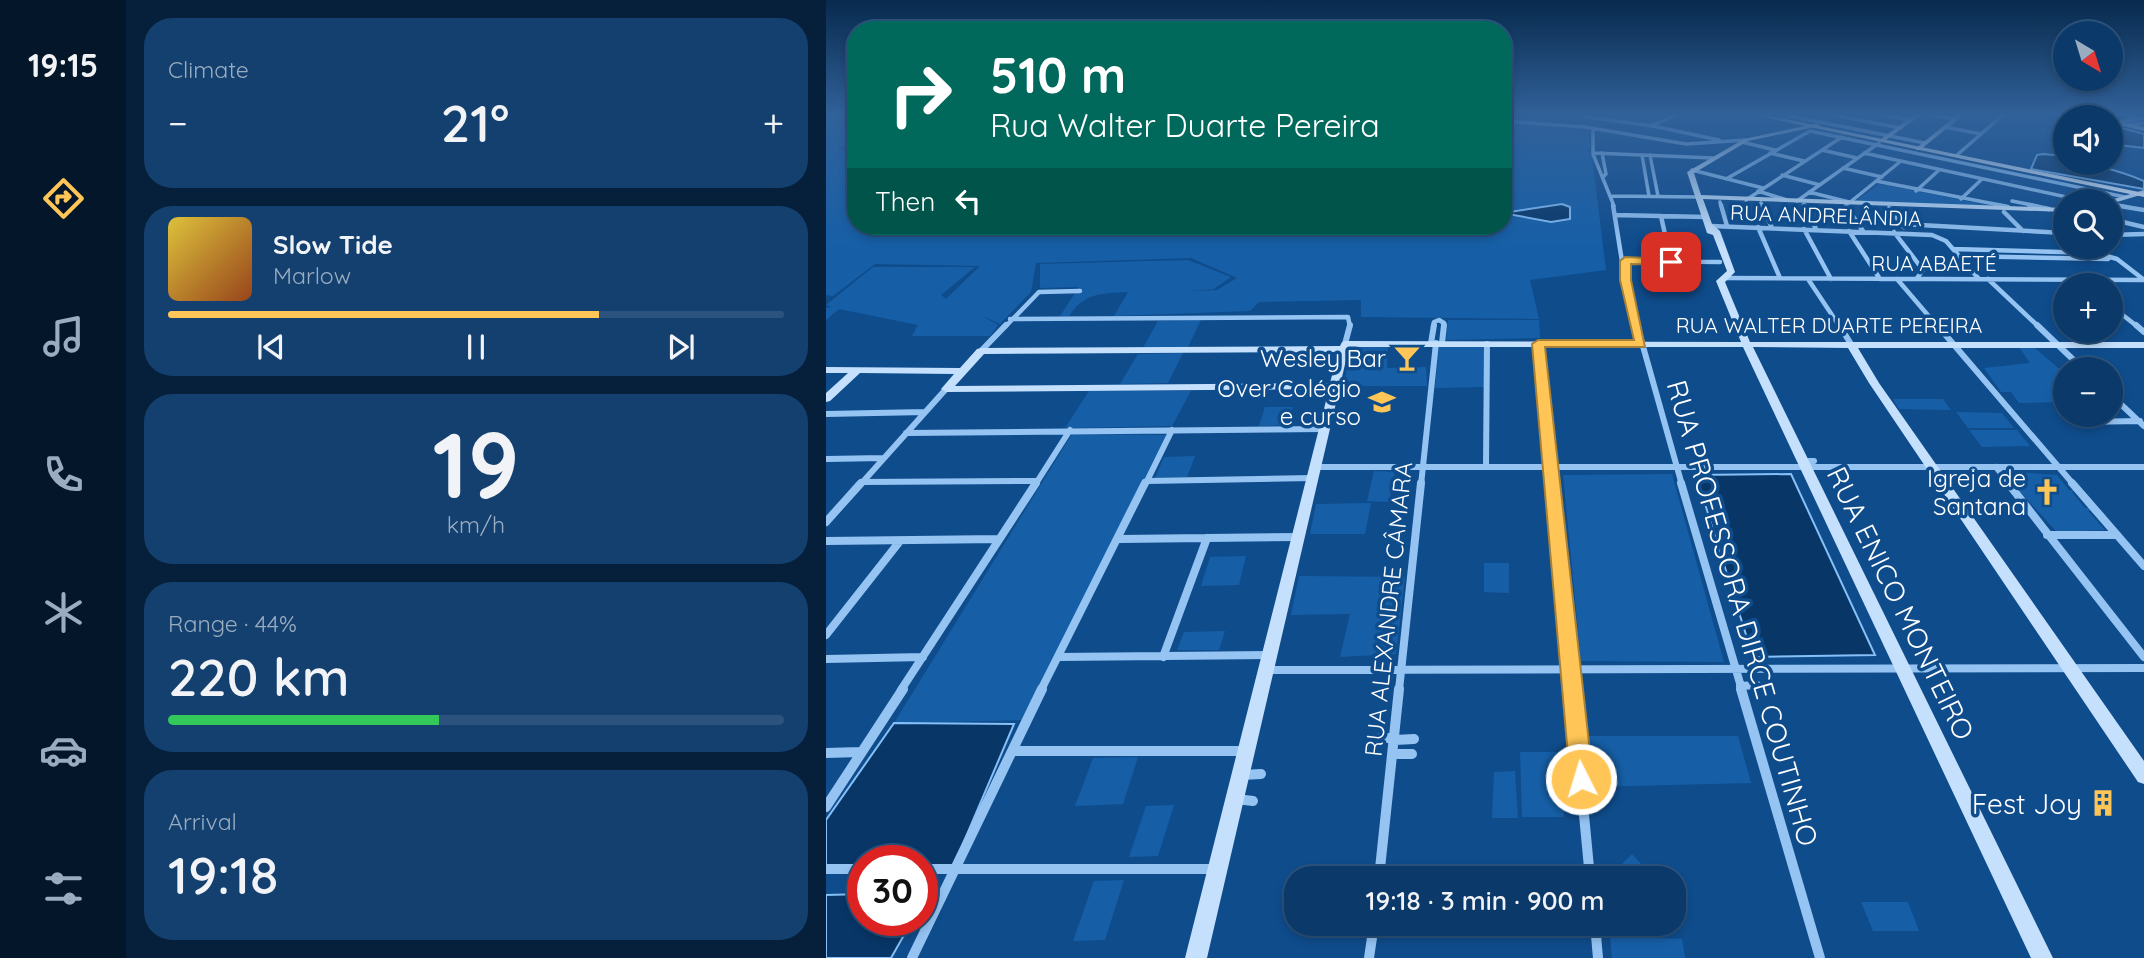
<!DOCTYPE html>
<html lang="en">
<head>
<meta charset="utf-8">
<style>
  :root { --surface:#0b3969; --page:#14406f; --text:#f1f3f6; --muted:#9aacc0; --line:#2b537d; --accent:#ffc657 }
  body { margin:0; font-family:Quicksand,sans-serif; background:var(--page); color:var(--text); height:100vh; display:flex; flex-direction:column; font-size:26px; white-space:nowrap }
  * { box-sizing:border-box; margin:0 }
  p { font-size:23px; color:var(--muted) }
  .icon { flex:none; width:38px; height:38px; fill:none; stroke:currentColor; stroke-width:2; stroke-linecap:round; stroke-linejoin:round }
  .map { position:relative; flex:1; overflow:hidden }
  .details { display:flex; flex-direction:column; gap:18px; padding:18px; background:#061f3a; width:700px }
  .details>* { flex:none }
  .banner { position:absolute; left:21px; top:21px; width:665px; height:214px; border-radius:28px; box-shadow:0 4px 10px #0003,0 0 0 2px var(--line); background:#00695c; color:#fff; overflow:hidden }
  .needle { width:46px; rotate:142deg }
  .tools { position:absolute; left:1227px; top:21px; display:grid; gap:14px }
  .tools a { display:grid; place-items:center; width:70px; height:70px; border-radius:50%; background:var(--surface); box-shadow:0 4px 10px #0003,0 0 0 2px var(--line); font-size:35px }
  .speed { position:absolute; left:21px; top:845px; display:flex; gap:14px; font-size:35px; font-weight:700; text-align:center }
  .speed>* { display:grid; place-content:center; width:91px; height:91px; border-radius:50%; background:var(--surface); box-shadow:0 4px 10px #0003,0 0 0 2px var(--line); line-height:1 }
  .speed .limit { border:10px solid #d22; background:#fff; color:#111 }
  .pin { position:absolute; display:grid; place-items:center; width:60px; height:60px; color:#fff; margin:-30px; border-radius:14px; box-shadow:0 4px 10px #0006 }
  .me { position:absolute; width:77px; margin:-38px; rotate:355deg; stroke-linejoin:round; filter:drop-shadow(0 0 5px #0008) }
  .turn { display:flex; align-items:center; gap:24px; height:147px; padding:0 28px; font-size:32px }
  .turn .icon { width:91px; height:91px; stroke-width:2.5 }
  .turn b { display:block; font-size:49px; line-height:60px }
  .then { display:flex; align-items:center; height:66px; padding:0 28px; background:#0003; gap:14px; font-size:26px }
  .big { font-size:52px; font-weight:600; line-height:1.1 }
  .details .widget { flex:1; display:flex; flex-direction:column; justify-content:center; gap:10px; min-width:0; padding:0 24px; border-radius:28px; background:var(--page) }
  .details .dial { align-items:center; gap:0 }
  .dial b { font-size:91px; line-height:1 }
  .song { display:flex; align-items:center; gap:21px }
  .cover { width:84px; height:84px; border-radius:10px; background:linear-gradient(135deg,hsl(50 70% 55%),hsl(20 70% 35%)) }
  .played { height:7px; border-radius:4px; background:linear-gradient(90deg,var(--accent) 70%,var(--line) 70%) }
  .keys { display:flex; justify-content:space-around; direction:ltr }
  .heat { display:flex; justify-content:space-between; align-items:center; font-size:38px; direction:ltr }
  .charge { height:10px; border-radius:5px; background:linear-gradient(90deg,#34c759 44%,var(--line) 0) }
  .trip { position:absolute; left:458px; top:866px; width:402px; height:70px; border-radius:28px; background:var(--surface); box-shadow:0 4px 10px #0003,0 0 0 2px var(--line); font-weight:600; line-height:70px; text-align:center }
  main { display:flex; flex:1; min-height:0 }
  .menu { display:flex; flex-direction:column; width:126px; justify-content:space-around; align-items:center; background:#04172a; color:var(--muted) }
  .menu .icon { width:49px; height:49px }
  .menu .active { color:var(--accent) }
  .menu b { font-size:32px; color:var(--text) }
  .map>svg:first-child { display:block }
  .green { fill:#165fa7 }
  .water { fill:#083667; stroke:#86c0f7; stroke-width:2 }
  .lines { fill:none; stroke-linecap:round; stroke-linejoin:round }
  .street-far4 { stroke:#95c4f3; stroke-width:3.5 }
  .street-far3 { stroke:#95c4f3; stroke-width:4.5 }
  .street-far2 { stroke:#95c4f3; stroke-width:6 }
  .street-far1 { stroke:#95c4f3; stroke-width:8 }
  .street { stroke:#95c4f3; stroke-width:10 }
  .secondary { fill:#c4e0fd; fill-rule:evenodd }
  .primary { fill:#e1eeff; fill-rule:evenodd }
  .route { fill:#ffc657; stroke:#a68139; stroke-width:2 }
  .labels { text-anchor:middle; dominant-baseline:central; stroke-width:7; stroke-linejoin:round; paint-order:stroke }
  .far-street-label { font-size:21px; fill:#fff; stroke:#0f4c8c }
  .poi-label { font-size:24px; fill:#fff; stroke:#0f4c8c; text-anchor:end }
  .street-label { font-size:24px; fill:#fff; stroke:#0f4c8c }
  .near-street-label { font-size:28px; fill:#fff; stroke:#0f4c8c }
  .near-poi-label { font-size:28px; fill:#fff; stroke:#0f4c8c; text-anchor:end }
</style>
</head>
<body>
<main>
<nav class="menu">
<b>19:15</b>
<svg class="icon active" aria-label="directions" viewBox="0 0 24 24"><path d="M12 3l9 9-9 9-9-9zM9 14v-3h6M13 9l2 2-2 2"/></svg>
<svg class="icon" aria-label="music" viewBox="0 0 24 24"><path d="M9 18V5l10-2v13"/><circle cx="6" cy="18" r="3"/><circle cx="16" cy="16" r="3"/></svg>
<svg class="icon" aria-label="phone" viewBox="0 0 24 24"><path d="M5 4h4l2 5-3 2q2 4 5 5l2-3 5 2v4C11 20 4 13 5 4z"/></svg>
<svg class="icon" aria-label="climate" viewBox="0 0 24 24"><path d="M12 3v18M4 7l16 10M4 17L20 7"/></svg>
<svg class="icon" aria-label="car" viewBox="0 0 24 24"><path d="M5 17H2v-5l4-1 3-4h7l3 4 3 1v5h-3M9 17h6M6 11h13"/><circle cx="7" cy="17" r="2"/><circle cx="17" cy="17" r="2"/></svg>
<svg class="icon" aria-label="filters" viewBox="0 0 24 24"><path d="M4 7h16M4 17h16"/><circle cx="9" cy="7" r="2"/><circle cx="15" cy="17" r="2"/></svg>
</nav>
<section class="details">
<div class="widget"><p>Climate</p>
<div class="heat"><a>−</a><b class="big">21°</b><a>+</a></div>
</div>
<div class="widget">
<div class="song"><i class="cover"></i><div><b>Slow Tide</b><p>Marlow</p></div></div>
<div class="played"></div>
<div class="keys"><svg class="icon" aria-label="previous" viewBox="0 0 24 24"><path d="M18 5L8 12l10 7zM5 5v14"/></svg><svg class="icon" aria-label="pause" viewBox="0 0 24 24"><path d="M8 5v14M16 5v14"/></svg><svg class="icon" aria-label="next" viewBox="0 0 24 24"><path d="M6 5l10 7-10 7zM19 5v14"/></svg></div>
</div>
<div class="widget dial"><b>19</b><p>km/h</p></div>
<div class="widget"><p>Range · 44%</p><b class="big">220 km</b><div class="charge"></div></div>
<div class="widget"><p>Arrival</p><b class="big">19:18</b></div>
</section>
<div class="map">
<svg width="1318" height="958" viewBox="0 0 1318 958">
  <rect width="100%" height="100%" fill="#0f4c8c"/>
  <!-- green -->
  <path class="green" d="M0 113H30V145L11 148 30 156V226H677V122L765 129 762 136 765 149H761L766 156 780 270 704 280 713 319 535 317V300L433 302 424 311 288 316 302 292C276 293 258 293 243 316H234L253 287 214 288V264L362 260 405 277 388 289 364 291 391 290 411 278 365 258 210 263 205 292 174 324 154 315 172 325 164 336H86L92 325 13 309 0 320V308L6 307 0 305 47 267H149L115 295 120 299 154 266 49 264 7 296 0 295Z
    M762 113H852L825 125 762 116Z
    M1053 184 1178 208 1028 202Z
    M375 320 362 347 317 348 332 321Z
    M622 320H713L714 338 620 340Z
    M658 346V387L609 388 613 347Z
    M525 347H562L561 368 600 367 601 386H518Z
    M1193 347 1209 348 1232 368 1252 369H1239V387H1230L1237 402 1193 403 1185 392H1175L1158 368 1204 363Z
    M357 353 342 383 294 384 312 354Z
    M263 391H365L346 426 239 428Z
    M1067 399H1117L1125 410 1073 409Z
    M439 407H467L463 425 433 426Z
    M1130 412 1176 413 1188 428H1142Z
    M1143 430H1191L1204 446 1156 447Z
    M246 434 340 435 201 720 68 723Z
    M369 456 361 477 329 478 338 457Z
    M548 471 569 472 563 502 541 501Z
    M1175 471 1231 475 1243 490H1249L1246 492 1259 508H1273L1262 511 1279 530 1258 531 1257 534 1253 531H1230Z
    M846 474 898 662 755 661 737 475Z
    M545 503 539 534H484L490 504Z
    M420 556 413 585 375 586 384 557Z
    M658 563H683V593L658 592Z
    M473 576 579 577 570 654 514 657 524 614 465 615Z
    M399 631 393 650H351L358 632Z
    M762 736H912L925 783 764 787Z
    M694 752H735L738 817H696Z
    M312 757 297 804 249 806 267 758Z
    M689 771 692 818H666L668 772Z
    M348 805 332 856 303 857 320 806Z
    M806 854 828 878H788L785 875Z
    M298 880 279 940 247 941 268 881Z
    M1035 902H1082L1093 931H1047Z
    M784 936 856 939 859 958H786Z"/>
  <!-- water -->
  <path class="water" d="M1284 125 1318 134V148L1285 144Z
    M1217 154 1239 156V163C1267 163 1292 170 1318 181V189L1205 169 1211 155Z
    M736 204 744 207V219L725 222 677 213Z
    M965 474 1049 655 927 657 870 475Z
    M68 723 188 724 128 865 96 866V861H37V866L0 867V820Z
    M37 894V920L86 921 65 958H0V895Z"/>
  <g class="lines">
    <!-- street-far4 -->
    <path class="street-far4" d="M949 113 1099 143
      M997 113 1075 128
      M1046 113 1085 120
      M1098 113 1129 119
      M1294 113 1310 118
      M760 117 827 126 893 140
      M677 121 759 127 860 144 920 140
      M1288 123 1318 118
      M827 125 855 113
      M1302 125 1318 123
      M1119 127 1155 134
      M767 128V154L788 206
      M916 142 949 150
      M996 150 1031 158
      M768 153 887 158
      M776 153 780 174 777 177
      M944 153 978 161
      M1038 153 1259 201
      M816 155 823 196
      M824 155 832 196
      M1131 155 1179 113
      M1017 168 1056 177
      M866 170 937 188
      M956 175 994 185
      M900 179 984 131 1299 197
      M1050 181 1179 206
      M932 191 961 200
      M1090 191 1113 170
      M983 192 1023 202
      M785 196 873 197
      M1135 199 1156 179
      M920 200 1016 137
      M971 201 1053 143
      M1186 201 1211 206
      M894 202 895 206
      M935 203 936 206
      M1023 203 1075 161
      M1284 204 1297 206"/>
    <!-- street-far3 -->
    <path class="street-far3" d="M787 205 799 280 811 327
      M895 205 901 226
      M936 205 946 228
      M978 205 990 229
      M1170 205 1182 207
      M1203 205 1223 209
      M1288 205 1318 210
      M1020 206 1037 231
      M1063 208 1078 227
      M1178 212 1197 231
      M789 215 880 217
      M835 216 845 262
      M1284 219 1318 227
      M1076 224 1239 233
      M885 226 1106 235 1120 241 1153 279
      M932 227 954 278
      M978 229 1005 279
      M1023 231 1054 279
      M1068 232 1097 270 1091 278
      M1284 235 1318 234
      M1127 249 1271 253 1291 259 1317 279
      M1133 256 1282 259
      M799 261 894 262
      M899 278 1318 280
      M982 279 1014 327
      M1071 279 1112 327
      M1162 279 1213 327
      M1284 305 1312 327
      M184 319 522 317 524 327
      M179 327 213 292 254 291
      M607 327 608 322 613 320 618 323V327"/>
    <!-- street-far2 -->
    <path class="street-far2" d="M811 325 856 485
      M1013 325 1025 344
      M1111 325 1248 485
      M1211 325 1257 369
      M1310 325 1318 332
      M605 343 608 325
      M616 343 618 325
      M519 344 524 325
      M712 344 726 485
      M155 351 180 325
      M1284 394 1318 426
      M0 414 99 412
      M1255 422 1314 421
      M80 433 499 429
      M0 459 57 458
      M976 461H988
      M490 467H1318
      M660 467 661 344
      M1170 467 1184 485
      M321 481 487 478
      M36 482 211 481
      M34 485 120 389
      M209 485 244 430
      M319 485 346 430
      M595 485 610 343"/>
    <!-- street-far1 -->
    <path class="street-far1" d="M726 483 746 690
      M855 483 916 690
      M1182 483 1318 657
      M1246 483 1318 566
      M0 522 35 483
      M1221 535H1291
      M293 539 474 537
      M0 541 173 539
      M0 635 74 541
      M232 657 443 655
      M337 657 381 538
      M0 659 97 657
      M441 670 1318 668
      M914 686 931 685
      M75 690 210 483
      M215 690 319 483
      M573 690 595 483"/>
    <!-- street -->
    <path class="street" d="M746 689 764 878
      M915 689 994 958
      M554 738H570
      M569 740 588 739
      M186 751H420
      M0 753 35 752
      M568 754H586
      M416 775 435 774
      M410 799 427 801
      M0 807 77 689
      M0 869H37
      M96 869H391
      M553 878 573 689
      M769 924 772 958
      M86 958 216 689
      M543 958 548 924"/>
    <!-- secondary -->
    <path class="secondary" d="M1091 113H1098L1060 140H1056V138Z
      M1134 113H1140L1094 150H1090V148Z
      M1248 113H1258L1269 117H1261Z
      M1284 119 1318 127V131L1284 123Z
      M992 123 994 126 922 141 868 173 875 195 1239 208V212L877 199 886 224 894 231 909 272 899 282 924 342H1318V348H1032L1053 383 1318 761V784L1312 782 1043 383 1022 348 927 347 1227 958H1205L917 347H523L381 958H359L503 389 120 392 115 389 128 374 34 373 4 401 0 402V393L22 373H0V367L134 368 151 349 155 348 514 346 516 342 519 341 915 342 890 281 901 271 887 235 881 233 861 172 918 139ZM512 352 504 383 129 386 158 354Z
      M1318 190V194L1284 204V201H1281Z"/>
    <!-- primary -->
    <path class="primary" d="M918 113H930L1318 193V197Z"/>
  </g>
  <!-- sky -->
  <linearGradient id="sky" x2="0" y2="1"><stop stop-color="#082a4d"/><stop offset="0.46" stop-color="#316199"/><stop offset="1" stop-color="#316199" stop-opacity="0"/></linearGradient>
  <rect width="1318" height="247" fill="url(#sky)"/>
  <!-- route -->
  <path class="route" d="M799 257 845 259 850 262 845 265 805 264V280L819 347H719L767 779 763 787 755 790 747 787 744 779 706 344 712 340H808L794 280V261Z"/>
  <!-- icons -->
  <defs>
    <symbol id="bar-bare" viewBox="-9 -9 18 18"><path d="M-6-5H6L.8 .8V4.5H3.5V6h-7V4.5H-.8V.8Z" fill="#ffc657" stroke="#0f4c8c" stroke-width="2.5" paint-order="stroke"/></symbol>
    <symbol id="school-bare" viewBox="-9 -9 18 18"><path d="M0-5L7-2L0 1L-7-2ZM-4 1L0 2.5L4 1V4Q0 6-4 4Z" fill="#ffc657" stroke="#0f4c8c" stroke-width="2.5" paint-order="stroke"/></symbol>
    <symbol id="church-bare" viewBox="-9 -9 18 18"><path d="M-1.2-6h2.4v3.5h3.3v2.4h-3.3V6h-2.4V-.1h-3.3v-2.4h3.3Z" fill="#ffc657" stroke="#0f4c8c" stroke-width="2.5" paint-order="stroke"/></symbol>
    <symbol id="building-bare" viewBox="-9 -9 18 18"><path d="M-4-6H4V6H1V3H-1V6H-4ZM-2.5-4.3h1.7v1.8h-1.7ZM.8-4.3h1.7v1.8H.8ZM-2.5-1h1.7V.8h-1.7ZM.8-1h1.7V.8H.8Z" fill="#ffc657" stroke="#0f4c8c" stroke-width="2.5" paint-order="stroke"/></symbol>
  </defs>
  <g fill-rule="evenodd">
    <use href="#bar-bare" x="562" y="339" width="38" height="38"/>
    <use href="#school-bare" x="537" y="383" width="38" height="38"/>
    <use href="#church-bare" x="1202" y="473" width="38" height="38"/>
    <use href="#building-bare" x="1258" y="784" width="38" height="38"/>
  </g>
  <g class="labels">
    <!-- far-street labels -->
    <g class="far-street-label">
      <text transform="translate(1000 215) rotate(2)">RUA ANDRELÂNDIA</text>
      <text x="1108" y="263">RUA ABAETÉ</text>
      <text x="1003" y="325">RUA WALTER DUARTE PEREIRA</text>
    </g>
    <!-- poi labels -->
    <g class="poi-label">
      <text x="560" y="358">Wesley Bar</text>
      <text x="535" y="388">Over Colégio<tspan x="535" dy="28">e curso</tspan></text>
      <text x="1200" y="478">Igreja de<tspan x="1200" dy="28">Santana</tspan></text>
    </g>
    <!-- street labels -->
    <g class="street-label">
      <text transform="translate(562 609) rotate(-84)">RUA ALEXANDRE CÂMARA</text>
    </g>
    <!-- near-street labels -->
    <g class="near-street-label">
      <text transform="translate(1075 603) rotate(64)">RUA ENICO MONTEIRO</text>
      <text transform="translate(917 613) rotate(74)">RUA PROFESSORA DIRCE COUTINHO</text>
    </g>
    <!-- near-poi labels -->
    <g class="near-poi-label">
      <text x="1256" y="803">Fest Joy</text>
    </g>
  </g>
</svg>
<div class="tools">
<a><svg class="needle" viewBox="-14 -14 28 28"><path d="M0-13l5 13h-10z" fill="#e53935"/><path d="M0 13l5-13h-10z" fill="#9aacc0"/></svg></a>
<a><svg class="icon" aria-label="sound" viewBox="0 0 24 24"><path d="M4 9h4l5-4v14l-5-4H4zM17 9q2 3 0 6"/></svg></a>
<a><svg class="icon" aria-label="search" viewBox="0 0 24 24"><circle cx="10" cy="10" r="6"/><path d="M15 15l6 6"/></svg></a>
<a>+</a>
<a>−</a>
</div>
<div class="speed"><div class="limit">30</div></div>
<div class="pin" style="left:845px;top:262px;background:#d93025"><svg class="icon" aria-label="arrive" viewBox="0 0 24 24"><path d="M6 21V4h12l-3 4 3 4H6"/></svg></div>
<svg class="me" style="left:755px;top:779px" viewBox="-20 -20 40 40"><circle r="17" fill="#ffc657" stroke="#fff" stroke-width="3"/><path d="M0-11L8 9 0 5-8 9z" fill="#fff"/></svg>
<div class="trip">19:18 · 3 min · 900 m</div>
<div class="banner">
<div class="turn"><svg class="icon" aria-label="right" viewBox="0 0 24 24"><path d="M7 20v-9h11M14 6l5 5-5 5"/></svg><div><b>510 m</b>Rua Walter Duarte Pereira</div></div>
<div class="then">Then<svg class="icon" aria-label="left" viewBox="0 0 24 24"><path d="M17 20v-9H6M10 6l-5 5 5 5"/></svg></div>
</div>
</div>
</main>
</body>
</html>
